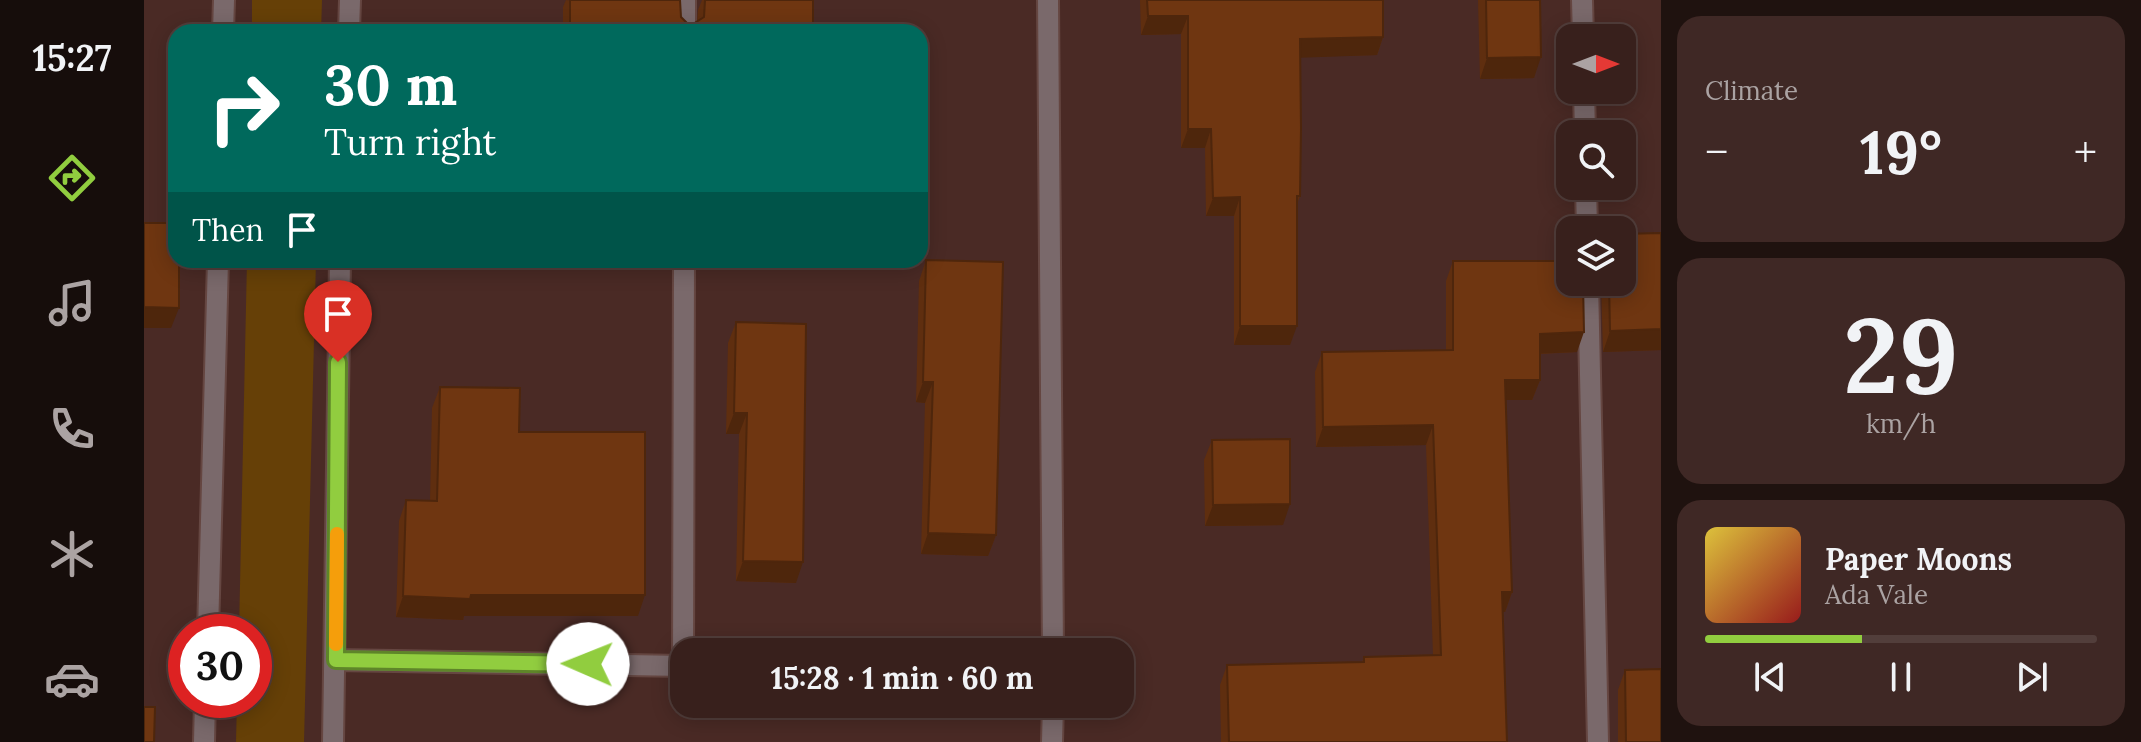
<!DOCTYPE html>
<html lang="en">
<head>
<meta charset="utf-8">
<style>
  :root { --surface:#38201c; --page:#3f2825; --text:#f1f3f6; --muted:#aba3a3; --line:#523e3b; --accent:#91cd3f }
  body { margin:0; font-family:Lora,serif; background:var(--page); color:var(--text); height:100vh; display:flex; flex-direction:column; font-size:30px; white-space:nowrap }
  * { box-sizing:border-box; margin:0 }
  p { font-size:26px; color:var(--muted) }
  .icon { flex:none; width:44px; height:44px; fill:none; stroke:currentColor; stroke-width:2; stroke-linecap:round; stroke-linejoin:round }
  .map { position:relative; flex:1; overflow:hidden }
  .panel { display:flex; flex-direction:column; gap:16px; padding:16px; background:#1f120f; width:480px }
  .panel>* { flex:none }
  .guide { position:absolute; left:24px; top:24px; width:760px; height:244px; border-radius:24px; box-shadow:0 4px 20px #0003,0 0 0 2px var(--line); background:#00695c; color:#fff; overflow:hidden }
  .needle { width:52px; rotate:90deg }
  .tools { position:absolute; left:1412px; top:24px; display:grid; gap:16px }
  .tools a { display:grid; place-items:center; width:80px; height:80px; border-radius:16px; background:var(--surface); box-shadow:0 4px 20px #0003,0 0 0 2px var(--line); font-size:40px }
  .speed { position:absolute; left:24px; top:614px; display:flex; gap:16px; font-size:40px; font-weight:700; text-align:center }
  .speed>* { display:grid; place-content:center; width:104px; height:104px; border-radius:50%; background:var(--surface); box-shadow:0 4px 20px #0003,0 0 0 2px var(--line); line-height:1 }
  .speed .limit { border:12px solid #d22; background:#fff; color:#111 }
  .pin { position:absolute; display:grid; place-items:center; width:68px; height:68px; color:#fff; margin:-82px -34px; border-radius:50% 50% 50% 0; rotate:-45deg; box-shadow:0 0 8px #0007 }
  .pin .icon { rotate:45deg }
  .me { position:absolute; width:88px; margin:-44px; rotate:271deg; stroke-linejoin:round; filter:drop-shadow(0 0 6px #0008) }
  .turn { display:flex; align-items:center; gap:28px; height:168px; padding:0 24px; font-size:36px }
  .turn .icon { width:104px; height:104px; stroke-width:2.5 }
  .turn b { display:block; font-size:56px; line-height:68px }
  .then { display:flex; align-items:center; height:76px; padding:0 24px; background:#0003; gap:16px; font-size:30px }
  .big { font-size:60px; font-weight:800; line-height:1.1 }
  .panel .tile { flex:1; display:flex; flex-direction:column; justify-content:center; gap:12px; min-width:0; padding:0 28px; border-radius:24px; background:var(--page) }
  .panel .dial { align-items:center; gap:0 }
  .dial b { font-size:104px; line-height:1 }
  .song { display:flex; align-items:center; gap:24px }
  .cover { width:96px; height:96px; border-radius:12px; background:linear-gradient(135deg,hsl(50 70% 55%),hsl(0 70% 35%)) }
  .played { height:8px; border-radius:4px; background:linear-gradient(90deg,var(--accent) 40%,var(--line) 40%) }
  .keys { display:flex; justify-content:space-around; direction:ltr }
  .heat { display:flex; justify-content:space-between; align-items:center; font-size:44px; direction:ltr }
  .trip { position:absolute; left:526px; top:638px; width:464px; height:80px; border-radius:24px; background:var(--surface); box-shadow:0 4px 20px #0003,0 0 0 2px var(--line); font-weight:800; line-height:80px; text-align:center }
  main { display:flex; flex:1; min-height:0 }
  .tabs { display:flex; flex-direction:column; width:144px; justify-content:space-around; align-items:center; background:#160d0b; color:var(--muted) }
  .tabs .icon { width:56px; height:56px }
  .tabs .selected { color:var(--accent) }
  .tabs b { font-size:36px; color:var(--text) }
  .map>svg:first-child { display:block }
  .green { fill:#664007 }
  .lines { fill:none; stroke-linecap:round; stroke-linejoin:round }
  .lane-casing { stroke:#654641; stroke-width:24 }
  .street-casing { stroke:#654641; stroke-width:24 }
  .lane { stroke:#7a696b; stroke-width:20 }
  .street { stroke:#7a696b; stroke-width:20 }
  .wall { fill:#5f2e0f }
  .shaded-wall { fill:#4e260c }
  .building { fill:#6f3611; stroke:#4e260c; stroke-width:2 }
  .route-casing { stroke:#5e8529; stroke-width:20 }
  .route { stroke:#91cd3f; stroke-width:14 }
  .slow { stroke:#f59e0b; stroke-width:14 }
</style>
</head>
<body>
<main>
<nav class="tabs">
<b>15:27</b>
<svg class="icon selected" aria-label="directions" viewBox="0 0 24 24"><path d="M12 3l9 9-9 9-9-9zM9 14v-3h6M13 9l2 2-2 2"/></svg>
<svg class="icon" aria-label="music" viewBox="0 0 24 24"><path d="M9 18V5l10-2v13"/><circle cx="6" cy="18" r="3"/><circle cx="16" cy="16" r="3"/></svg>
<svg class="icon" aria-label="phone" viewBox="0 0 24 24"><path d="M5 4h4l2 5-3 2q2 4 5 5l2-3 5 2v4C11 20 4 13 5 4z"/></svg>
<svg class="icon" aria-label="climate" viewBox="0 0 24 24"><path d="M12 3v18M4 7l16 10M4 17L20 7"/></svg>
<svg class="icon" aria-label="car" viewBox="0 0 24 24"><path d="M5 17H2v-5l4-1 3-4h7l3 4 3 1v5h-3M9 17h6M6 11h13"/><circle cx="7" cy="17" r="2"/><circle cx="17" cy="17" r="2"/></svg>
</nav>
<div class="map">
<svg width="1517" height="742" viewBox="0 0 1517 742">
  <rect width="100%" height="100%" fill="#4a2a25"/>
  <!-- green -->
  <path class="green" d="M108 0H178L177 32H108Z
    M103 260H172L160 742H92L93 700H110V632H95Z"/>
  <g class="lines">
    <defs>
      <path id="lane" d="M541 32V0
        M539 666 540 260"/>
      <path id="street" d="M904 0 909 652
        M1438 0 1439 38
        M79 32 80 0
        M205 32 206 0
        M1440 90 1441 134
        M1442 186 1443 230
        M1444 282 1454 742
        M64 632 74 260
        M192 660 540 666
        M60 742 61 700
        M189 742 196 260
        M908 742 909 704"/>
    </defs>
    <!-- lane casing -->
    <use href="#lane" class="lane-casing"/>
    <!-- street casing -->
    <use href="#street" class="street-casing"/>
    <!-- lane -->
    <use href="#lane" class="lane"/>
    <!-- street -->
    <use href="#street" class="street"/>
  </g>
  <!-- wall -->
  <path class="wall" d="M422 0 537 17 543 23 549 24 553 22 554 10 558 0H669V32H419V7Z
    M996 0H1239V37L1233 55 1156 57V196L1153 204 1146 345H1090V216H1062L1061 148H1037V34L997 35Z
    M1334 0H1396L1390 78 1336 79Z
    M1517 233V350L1459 352 1457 282H1478Z
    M782 260 852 535 844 556 777 554 781 403 772 402 775 281Z
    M1309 261 1433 352 1396 354V380L1388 400H1362L1368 592 1361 612H1359L1363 742H1077L1076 685 1083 665 1218 662 1220 657 1289 655 1282 445 1172 447 1171 372 1178 352 1302 350V281Z
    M592 322 652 583 592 581 595 434H582L584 343Z
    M296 387 375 432 494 616H320L319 620 252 617 255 521 262 500 286 501 288 408Z
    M1068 440 1139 525 1061 526 1060 460Z
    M1481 670 1517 742H1474V690Z"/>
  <!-- shaded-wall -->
  <path class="shaded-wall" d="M1004 16H1044L1037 34 997 35Z
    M1239 37 1233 55 1149 58 1156 39Z
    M1397 57 1390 78 1336 79 1343 58Z
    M1044 129H1067L1061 148H1037Z
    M1096 197 1090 216H1062L1069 198Z
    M0 307 35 308 27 328H0Z
    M1096 326H1153L1146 345H1090Z
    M1517 329V350L1459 352 1466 331Z
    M1440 332 1433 352 1388 354 1396 334Z
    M1361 380H1396L1388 400H1354Z
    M779 382H789L781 403 772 402Z
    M590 413H603L595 434H582Z
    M1289 425 1282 445 1172 447 1179 427Z
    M1146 504 1139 525 1061 526 1069 505Z
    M784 533 852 535 844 556 777 554Z
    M599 561 659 562 652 583 592 581Z
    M1358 592H1368L1361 612H1351Z
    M327 595H501L494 616H320L319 620 252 617 259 596Z"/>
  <!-- building -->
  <path class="building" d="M426 0H536L537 17 543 23 549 24 560 17 561 0H669V32H426Z
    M1003 0H1239V37L1156 39 1157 128 1156 196H1153V326H1096V197L1069 198 1067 129H1044V16H1004Z
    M1342 0H1396L1397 57 1343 58Z
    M0 223H32V260H35V308L0 307Z
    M1517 233V329L1466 331 1465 282H1478V234Z
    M782 260 859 262 852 535 784 533 789 382H779Z
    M1309 261H1426V282H1439L1440 332 1396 334V380H1361L1368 592H1358L1363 742H1085L1083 665 1220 662V657L1297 655 1289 425 1179 427 1178 352 1309 350Z
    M592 322 662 324 659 562 599 561 603 413H590Z
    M296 387 376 388 375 432H501V595H327L326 599 259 596 262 500 293 501Z
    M1146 439V504L1069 505 1068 440Z
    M1517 669V742H1482L1481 670Z
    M0 707H11L10 742H0Z"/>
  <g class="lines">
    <defs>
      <path id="route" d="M194 362 192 660 444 664"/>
    </defs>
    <!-- route casing -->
    <use href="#route" class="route-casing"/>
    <!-- route -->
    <use href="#route" class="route"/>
    <!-- slow -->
    <path class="slow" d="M192 644 193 534"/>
  </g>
</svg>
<div class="tools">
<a><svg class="needle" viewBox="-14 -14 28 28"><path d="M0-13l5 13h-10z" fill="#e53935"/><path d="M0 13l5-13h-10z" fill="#aba3a3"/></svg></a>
<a><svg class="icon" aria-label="search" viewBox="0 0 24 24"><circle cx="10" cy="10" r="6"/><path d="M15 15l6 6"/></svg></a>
<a><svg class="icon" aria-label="layers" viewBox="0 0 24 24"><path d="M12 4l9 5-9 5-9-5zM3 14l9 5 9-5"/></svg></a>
</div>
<div class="speed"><div class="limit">30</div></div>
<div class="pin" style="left:194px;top:362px;background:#d93025"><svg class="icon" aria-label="arrive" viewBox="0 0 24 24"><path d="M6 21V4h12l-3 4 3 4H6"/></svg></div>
<svg class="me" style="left:444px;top:664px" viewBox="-20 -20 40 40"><circle r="19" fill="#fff"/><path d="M0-13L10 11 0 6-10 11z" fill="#91cd3f"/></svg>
<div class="trip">15:28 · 1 min · 60 m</div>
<div class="guide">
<div class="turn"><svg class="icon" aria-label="right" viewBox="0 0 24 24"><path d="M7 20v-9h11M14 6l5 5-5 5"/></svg><div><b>30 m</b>Turn right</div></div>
<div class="then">Then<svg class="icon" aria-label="arrive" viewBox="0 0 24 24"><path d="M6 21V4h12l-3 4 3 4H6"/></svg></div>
</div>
</div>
<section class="panel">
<div class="tile"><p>Climate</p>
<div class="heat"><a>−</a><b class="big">19°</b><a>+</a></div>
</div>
<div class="tile dial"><b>29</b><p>km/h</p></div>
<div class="tile">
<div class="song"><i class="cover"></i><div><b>Paper Moons</b><p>Ada Vale</p></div></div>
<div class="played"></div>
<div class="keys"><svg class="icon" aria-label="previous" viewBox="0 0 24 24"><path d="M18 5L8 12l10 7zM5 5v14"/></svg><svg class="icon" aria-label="pause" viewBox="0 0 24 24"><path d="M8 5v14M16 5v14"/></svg><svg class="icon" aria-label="next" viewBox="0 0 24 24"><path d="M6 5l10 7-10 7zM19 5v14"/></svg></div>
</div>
</section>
</main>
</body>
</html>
